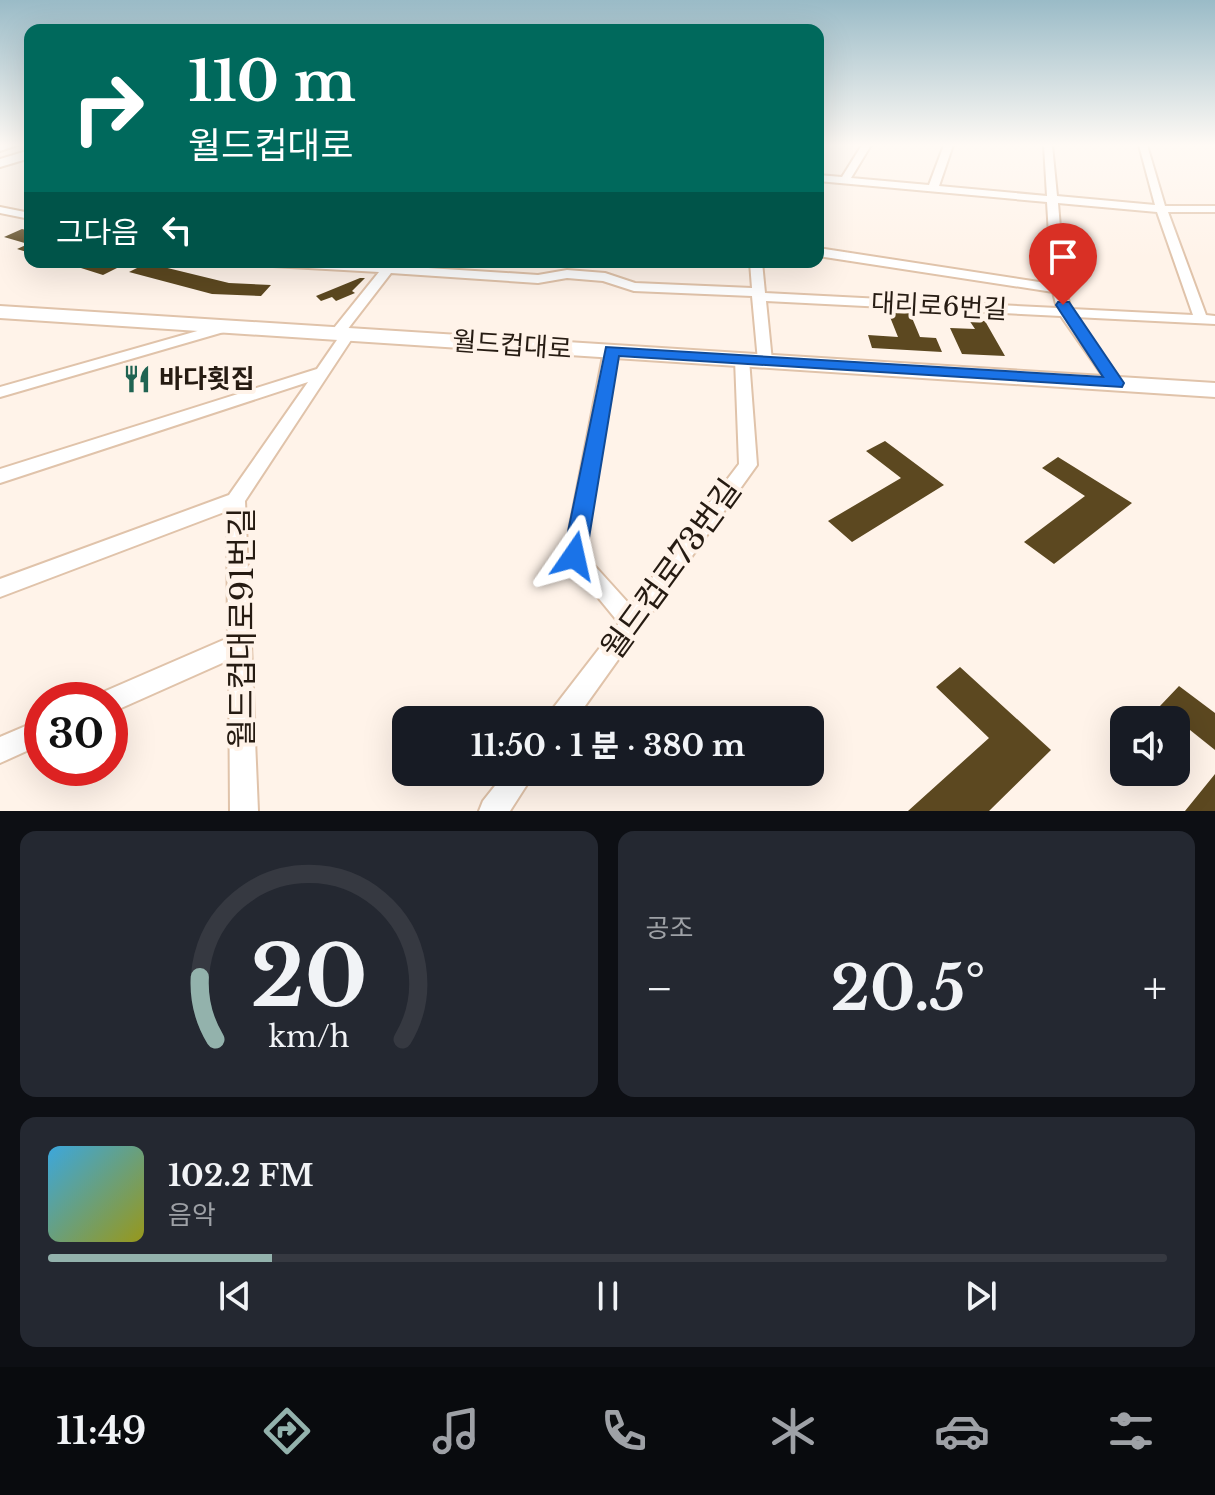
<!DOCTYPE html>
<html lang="ko">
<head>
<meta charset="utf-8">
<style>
  :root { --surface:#171b24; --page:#242831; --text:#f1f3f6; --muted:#9ea1a6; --line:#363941; --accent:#93b2ac }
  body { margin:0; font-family:"Libre Baskerville","Noto Sans KR",serif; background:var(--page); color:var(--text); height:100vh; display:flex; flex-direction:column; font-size:30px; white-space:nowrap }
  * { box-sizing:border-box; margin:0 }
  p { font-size:26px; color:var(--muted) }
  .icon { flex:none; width:44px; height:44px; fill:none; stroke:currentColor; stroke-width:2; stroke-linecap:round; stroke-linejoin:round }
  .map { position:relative; height:811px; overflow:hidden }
  .panel { display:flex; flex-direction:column; gap:20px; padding:20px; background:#0d0f14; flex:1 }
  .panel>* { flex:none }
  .banner { position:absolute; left:24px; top:24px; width:800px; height:244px; border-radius:16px; box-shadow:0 8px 32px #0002; background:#00695c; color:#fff; overflow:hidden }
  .tools { position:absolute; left:1110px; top:706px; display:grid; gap:16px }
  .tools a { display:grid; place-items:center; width:80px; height:80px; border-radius:16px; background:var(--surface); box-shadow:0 8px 32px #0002; font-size:40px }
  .speed { position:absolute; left:24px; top:682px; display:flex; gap:16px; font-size:40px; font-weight:700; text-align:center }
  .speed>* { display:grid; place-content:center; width:104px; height:104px; border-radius:50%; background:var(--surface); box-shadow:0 8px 32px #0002; line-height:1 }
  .speed .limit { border:12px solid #d22; background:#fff; color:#111 }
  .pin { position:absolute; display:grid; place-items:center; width:68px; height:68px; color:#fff; margin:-82px -34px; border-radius:50% 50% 50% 0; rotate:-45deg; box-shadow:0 0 8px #0007 }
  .pin .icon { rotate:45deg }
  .me { position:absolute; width:88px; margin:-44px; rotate:11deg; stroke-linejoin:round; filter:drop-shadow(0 0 6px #0008) }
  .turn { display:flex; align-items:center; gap:28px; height:168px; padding:0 32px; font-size:36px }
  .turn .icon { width:104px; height:104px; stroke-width:2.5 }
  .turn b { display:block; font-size:56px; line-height:68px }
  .then { display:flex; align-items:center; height:76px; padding:0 32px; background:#0003; gap:16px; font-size:30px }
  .big { font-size:60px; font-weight:800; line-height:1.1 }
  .panel .widget { flex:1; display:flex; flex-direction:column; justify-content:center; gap:12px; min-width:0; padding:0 28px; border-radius:16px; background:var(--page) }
  .panel .dial { align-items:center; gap:0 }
  .dial svg { height:208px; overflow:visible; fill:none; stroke:var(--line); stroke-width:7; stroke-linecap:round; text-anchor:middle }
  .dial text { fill:var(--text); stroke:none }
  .song { display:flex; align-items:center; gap:24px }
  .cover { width:96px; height:96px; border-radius:12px; background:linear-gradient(135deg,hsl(200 70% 55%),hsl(60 70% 35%)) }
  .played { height:8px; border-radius:4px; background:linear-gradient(90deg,var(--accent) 20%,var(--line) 20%) }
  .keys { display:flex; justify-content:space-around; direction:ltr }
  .heat { display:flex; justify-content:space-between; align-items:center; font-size:44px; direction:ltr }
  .panel .tiles { flex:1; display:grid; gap:20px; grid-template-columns:1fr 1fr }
  .widget:last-child { grid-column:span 2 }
  .trip { position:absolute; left:392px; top:706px; width:432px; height:80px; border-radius:16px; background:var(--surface); box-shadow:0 8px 32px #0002; font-weight:800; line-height:80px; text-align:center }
  .dock { display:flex; height:128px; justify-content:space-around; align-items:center; background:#090b0e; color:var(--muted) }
  .dock .icon { width:56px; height:56px }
  .dock .active { color:var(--accent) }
  .dock b { font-size:36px; color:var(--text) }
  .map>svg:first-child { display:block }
  .building { fill:#5c4820 }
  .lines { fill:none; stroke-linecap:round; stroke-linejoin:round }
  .street-casing { stroke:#e0c3aa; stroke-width:4 }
  .secondary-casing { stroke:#e0c3aa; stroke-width:4 }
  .street { fill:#fff; fill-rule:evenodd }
  .secondary { fill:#fff; fill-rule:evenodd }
  .route { fill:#1a73e8; stroke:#114b97; stroke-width:2 }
  .labels { text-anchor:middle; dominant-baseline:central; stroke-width:8; stroke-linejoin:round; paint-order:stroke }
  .street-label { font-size:26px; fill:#261b12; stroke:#fff3e9 }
  .poi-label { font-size:26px; font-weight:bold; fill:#261b12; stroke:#fff3e9; text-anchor:start }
  .near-street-label { font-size:32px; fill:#261b12; stroke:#fff3e9 }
</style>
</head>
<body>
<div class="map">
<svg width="1215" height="811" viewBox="0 0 1215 811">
  <rect width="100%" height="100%" fill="#fff3e9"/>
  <!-- building -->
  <path class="building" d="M22 229 30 231V253L17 249 28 244 4 237Z
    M62 262H113L123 265 103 275Z
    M147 263 229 283 271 285 261 296 212 294 129 272Z
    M360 278H365L352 291 355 293 336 301 332 297 321 301 316 296Z
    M888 312 910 313 920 337 936 338 942 352 872 348 868 335 898 337Z
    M969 320 985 321 1005 356 962 354 950 328 975 329Z
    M885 441 944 485 852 542 828 521 901 478 866 451Z
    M1058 457 1132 503 1054 564 1024 542 1085 496 1042 468Z
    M960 667 1051 750 989 811H908L989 738 936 687Z
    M1179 686 1215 713V750L1160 706Z
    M1215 774V811H1185Z"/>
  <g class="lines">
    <defs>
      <path id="street" d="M0 145H17L0 151Z
        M862 145H871L851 178 929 185 944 145H953L939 186 1047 196 1044 145H1052L1057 196 1155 205 1139 145H1147L1165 206H1215V212H1168L1206 315 1215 316V324L1075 317 1123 383 1115 388 1110 386 1061 316 766 301 772 361 765 365 758 361 752 296 634 291 603 281 567 278 538 283 391 273 347 330 355 334 245 501 258 811H230L229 660 110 713V700H98L101 693 228 638 227 511 0 597V579L229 495 308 382 0 483V469L317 369 339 337 330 333 379 272 273 266 267 262 385 265 387 262H398L397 266 538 275 567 270 605 273 635 283 752 288 750 262H762L765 293 1057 308 1053 292 818 256V248L1052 284 1047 202 818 181V175L842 177ZM1058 203 1157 212 1193 315 1071 309 1065 289Z
        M0 207 30 213V219L0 213Z
        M229 322 234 323 236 326 234 329 0 397V387Z
        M611 347 618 351 584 554 631 606 739 464 735 359 742 355 749 359 757 465 575 720H548L551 711 619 623 564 556 604 351Z
        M42 719V744L0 763V737Z
        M506 772H535L510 811H479L483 801Z"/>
      <path id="secondary" d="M30 150V158L0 167V159Z
        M0 306 1215 383V397L0 318Z"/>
    </defs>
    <!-- street casing -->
    <use href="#street" class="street-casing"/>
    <!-- secondary casing -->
    <use href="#secondary" class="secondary-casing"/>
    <!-- street -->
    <use href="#street" class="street"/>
    <!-- secondary -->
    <use href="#secondary" class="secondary"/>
  </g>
  <!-- sky -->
  <linearGradient id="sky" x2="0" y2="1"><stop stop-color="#9abbc7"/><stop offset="0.56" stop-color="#fffaf5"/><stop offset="1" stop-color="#fffaf5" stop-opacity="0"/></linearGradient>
  <rect width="1215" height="259" fill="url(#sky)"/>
  <!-- route -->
  <path class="route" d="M1058 302H1069L1124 383 1122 387 619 356 586 556 582 562H566L563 556 606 347 1103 377 1056 305Z"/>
  <!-- icons -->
  <defs>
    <symbol id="restaurant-bare" viewBox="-9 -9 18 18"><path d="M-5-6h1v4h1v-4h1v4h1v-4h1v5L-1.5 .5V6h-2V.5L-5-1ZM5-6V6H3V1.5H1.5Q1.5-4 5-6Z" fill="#206352" stroke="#fff3e9" stroke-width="2.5" paint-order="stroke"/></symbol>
  </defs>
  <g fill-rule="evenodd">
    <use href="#restaurant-bare" x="117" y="359" width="40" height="40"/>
  </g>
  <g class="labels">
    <!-- street labels -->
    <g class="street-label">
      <text transform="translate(939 306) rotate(3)">대리로6번길</text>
      <text transform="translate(512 345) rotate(4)">월드컵대로</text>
    </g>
    <!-- poi labels -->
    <g class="poi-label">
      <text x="159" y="379">바다횟집</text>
    </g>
    <!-- near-street labels -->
    <g class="near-street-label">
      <text transform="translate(671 569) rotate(-54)">월드컵로73번길</text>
      <text transform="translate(242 628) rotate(-90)">월드컵대로91번길</text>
    </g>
  </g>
</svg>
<div class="tools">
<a><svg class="icon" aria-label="sound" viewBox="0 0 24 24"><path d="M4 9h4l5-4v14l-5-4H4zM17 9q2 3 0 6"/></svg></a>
</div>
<div class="speed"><div class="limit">30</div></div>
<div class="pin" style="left:1063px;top:305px;background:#d93025"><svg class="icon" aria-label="arrive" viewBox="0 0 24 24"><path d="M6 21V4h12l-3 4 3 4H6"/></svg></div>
<svg class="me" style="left:574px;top:556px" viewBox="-20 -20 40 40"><path d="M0-17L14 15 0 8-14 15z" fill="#1a73e8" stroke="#fff" stroke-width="4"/></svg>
<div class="trip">11:50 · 1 분 · 380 m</div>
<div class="banner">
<div class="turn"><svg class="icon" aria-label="right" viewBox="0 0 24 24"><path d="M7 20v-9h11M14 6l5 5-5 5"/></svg><div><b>110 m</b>월드컵대로</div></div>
<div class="then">그다음<svg class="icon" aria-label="left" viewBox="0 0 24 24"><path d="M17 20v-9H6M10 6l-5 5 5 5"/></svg></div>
</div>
</div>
<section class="panel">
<div class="tiles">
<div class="widget dial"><svg viewBox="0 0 100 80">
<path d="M14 69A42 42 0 1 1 86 69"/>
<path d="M14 69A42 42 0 0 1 8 45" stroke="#93b2ac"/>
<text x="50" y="56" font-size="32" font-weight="700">20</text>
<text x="50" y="72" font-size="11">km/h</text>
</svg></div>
<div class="widget"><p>공조</p>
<div class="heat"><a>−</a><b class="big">20.5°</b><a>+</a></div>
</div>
<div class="widget">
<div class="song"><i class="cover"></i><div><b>102.2 FM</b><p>음악</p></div></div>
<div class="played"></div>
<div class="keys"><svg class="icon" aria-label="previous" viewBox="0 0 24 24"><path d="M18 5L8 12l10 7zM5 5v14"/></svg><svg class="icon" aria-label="pause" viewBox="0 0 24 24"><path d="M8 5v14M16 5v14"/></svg><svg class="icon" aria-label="next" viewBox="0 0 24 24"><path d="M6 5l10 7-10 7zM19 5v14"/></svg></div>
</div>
</div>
</section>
<nav class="dock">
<b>11:49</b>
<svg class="icon active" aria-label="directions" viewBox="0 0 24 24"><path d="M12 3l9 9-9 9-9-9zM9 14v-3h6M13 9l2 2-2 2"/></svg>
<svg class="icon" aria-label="music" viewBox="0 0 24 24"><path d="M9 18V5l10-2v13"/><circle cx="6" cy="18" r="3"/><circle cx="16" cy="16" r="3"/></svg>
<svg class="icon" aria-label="phone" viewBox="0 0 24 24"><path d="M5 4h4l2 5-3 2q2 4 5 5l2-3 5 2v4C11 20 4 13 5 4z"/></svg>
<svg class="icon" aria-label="climate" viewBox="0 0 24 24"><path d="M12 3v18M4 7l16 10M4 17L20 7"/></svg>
<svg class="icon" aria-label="car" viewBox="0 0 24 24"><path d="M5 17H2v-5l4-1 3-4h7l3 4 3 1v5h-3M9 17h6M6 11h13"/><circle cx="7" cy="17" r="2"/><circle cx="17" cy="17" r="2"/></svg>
<svg class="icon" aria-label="filters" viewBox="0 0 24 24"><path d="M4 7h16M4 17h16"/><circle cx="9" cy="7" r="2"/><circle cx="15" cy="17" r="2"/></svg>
</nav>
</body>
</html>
